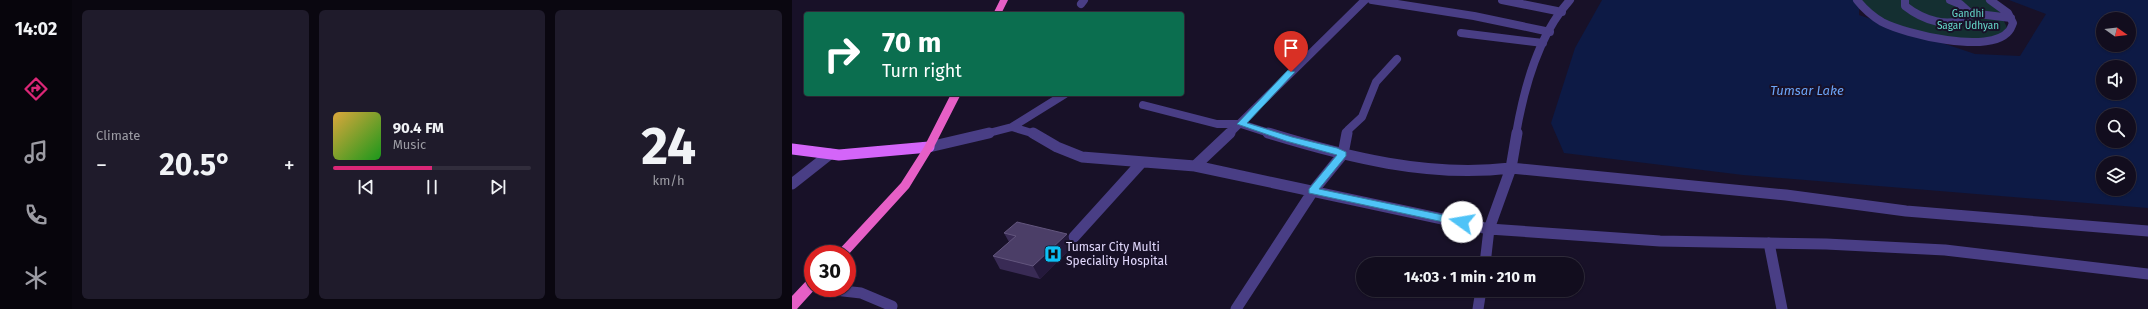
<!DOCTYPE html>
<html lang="en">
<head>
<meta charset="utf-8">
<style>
  :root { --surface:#120d1e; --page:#1f1b2b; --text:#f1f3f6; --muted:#9c9ca4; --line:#312d3c; --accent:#db2777 }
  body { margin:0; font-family:"Fira Sans",sans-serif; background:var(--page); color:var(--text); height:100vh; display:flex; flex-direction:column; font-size:15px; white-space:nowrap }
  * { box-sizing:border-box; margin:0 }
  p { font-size:13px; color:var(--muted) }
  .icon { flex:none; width:22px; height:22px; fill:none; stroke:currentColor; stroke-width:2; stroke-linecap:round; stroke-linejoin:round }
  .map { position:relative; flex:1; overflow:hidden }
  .details { display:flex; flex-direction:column; gap:10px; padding:10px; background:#0a0710; width:720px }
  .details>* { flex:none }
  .top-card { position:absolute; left:12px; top:12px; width:380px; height:84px; border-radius:4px; box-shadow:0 1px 3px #0004,0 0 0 1px var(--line); background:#0b6e4f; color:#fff; overflow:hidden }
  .needle { width:26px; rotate:104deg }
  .controls { position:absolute; left:1304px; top:12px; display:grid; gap:8px }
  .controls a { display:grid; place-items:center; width:40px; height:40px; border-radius:50%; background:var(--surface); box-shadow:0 1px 3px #0004,0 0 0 1px var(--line); font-size:20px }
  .speed { position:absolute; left:12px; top:245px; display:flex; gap:8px; font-size:20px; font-weight:700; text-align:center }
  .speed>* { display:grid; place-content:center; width:52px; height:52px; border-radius:50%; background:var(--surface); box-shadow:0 1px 3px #0004,0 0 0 1px var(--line); line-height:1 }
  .speed .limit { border:6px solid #d22; background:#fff; color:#111 }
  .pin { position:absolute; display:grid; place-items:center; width:34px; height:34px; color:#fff; margin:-41px -17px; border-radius:50% 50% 50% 0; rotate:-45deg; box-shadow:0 0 4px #0007 }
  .pin .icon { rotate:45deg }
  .me { position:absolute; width:44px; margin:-22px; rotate:283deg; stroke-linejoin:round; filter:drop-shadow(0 0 3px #0008) }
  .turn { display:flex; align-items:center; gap:14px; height:84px; padding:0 12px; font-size:18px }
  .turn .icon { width:52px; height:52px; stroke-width:2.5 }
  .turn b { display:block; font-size:28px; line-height:34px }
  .big { font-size:30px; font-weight:700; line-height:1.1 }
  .details .widget { flex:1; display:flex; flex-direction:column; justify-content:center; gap:6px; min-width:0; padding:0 14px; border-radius:6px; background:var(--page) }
  .details .dial { align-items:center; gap:0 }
  .dial b { font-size:52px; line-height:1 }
  .song { display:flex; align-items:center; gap:12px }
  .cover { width:48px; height:48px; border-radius:6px; background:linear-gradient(135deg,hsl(40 70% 55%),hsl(120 70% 35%)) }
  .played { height:4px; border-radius:2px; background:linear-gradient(90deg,var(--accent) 50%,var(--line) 50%) }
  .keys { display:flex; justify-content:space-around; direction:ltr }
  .heat { display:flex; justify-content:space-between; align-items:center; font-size:22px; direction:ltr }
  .details .tiles { flex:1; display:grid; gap:10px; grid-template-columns:repeat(3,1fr) }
  .trip { position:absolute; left:564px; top:257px; width:228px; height:40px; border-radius:20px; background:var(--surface); box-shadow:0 1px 3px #0004,0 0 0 1px var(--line); font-weight:700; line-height:40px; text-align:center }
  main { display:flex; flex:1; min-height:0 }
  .dock { display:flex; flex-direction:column; width:72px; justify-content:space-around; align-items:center; background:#07050c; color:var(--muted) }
  .dock .icon { width:28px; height:28px }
  .dock .selected { color:var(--accent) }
  .dock b { font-size:18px; color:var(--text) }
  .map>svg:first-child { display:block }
  .green { fill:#142f31 }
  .water { fill:#0d1a45; fill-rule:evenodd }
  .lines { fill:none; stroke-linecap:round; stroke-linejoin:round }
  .minor-far1 { stroke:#493e85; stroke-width:8 }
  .minor { stroke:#493e85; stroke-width:11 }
  .primary { stroke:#d465f9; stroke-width:11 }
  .trunk { fill:#e65fc6; fill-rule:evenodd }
  .wall { fill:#392b55 }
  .shaded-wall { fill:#24193b }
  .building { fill:#4b3e67; stroke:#63567e }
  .route { fill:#4fc3f7; stroke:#337fa1 }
  .labels { text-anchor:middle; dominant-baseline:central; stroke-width:4; stroke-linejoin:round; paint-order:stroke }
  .far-park-label { font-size:10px; fill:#67dccd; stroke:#181128 }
  .poi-label { font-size:12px; fill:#e2d9fd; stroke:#181128; text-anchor:start }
  .water-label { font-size:13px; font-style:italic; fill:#6ca6f9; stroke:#181128 }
</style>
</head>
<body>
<main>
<nav class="dock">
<b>14:02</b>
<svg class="icon selected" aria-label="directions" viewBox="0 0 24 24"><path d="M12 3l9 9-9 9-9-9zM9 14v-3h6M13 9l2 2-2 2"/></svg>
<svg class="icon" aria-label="music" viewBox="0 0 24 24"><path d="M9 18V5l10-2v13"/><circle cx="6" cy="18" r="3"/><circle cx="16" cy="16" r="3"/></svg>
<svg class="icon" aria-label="phone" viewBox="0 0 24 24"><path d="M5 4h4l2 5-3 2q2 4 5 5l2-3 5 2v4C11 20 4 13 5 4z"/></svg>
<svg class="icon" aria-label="climate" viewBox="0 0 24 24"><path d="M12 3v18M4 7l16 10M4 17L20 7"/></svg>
</nav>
<section class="details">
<div class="tiles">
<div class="widget"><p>Climate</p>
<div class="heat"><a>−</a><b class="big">20.5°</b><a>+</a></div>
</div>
<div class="widget">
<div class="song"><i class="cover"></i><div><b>90.4 FM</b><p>Music</p></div></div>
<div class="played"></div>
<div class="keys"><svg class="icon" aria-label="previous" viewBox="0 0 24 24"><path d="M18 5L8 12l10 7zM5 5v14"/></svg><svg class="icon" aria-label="pause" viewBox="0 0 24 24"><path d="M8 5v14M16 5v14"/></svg><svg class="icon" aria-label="next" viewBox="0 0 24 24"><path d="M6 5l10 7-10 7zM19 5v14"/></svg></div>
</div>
<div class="widget dial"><b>24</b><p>km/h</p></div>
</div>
</section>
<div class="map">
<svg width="1356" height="309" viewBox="0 0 1356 309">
  <rect width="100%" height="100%" fill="#181128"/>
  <!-- green -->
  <path class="green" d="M1065 0H1198L1203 2 1217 32 1204 39 1156 40 1103 28Z"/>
  <!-- water -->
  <path class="water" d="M810 0H1067V15L1183 54 1228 56 1254 14 1217 0H1356V208L951 175 772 153 759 123 783 48ZM1311 19H1337V45H1311ZM1311 67H1337V93H1311ZM1311 115H1337V141H1311ZM1311 163H1337V189H1311Z"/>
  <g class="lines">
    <!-- minor-far1 -->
    <path class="minor-far1" d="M580 0 682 16 758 32
      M710 0 770 12
      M1065 0C1072 9 1080 16 1090 22 1113 34 1198 55 1217 31 1219 29 1220 25 1221 23L1216 13 1198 0
      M1113 0V6C1131 20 1156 29 1177 17L1178 13 1168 4 1158 0
      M289 4 292 0
      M1178 13 1219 18
      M669 33 751 43
      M351 105 425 124H449L480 134
      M220 127 273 94
      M193 134 220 127 243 134
      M437 134 573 0
      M555 134 556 130 570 117 584 82 605 59
      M724 134C732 88 746 35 778 0"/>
    <!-- minor -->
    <path class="minor" d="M241 133 265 147 290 157 403 166
      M438 133 403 166 697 229 868 241 1034 244 1153 250 1356 274
      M476 133C554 157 637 178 719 168L697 229 693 264
      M725 133 719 168 994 195 1114 211 1356 231
      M137 147 197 133
      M0 184 38 154
      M282 237 350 162
      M977 243 990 309
      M25 288 69 293 100 306 99 309
      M444 309 521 191 551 154 555 133
      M686 309 689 290"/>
    <!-- primary -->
    <path class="primary" d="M0 149 47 155 137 147"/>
    <!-- trunk -->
    <path class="trunk" d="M208 0H216L209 14H201Z
      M159 94H169L142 147 117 188 55 256V254H43L109 183 132 147Z
      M21 278V288H24L5 309H0V296L16 279Z"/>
  </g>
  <!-- wall -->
  <path class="wall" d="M212 233 280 247 248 279 208 269 201 256 217 242Z"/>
  <!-- shaded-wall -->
  <path class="shaded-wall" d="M275 234 280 247 248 279 241 266Z"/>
  <!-- building -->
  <path class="building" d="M225 222 275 234 241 266 201 256 224 236 212 233Z"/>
  <!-- route -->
  <path class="route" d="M496 70 503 72 455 123 500 137 545 148 554 152V156L527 189 670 219 673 220V225L670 226 517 193V189L545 155 494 141 445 124Z"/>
  <!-- icons -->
  <defs>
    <symbol id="hospital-square" viewBox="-11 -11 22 22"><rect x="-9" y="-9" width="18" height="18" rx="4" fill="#0dc1f5" stroke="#181128"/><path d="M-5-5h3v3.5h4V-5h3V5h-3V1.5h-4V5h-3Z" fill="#111"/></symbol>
  </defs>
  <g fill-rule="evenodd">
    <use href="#hospital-square" x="251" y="244" width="20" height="20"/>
  </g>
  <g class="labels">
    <!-- far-park labels -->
    <g class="far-park-label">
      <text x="1176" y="14">Gandhi<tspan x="1176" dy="12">Sagar Udhyan</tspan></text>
    </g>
    <!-- poi labels -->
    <g class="poi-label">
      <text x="274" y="247">Tumsar City Multi<tspan x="274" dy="14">Speciality Hospital</tspan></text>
    </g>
    <!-- water labels -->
    <g class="water-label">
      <text x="1015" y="90">Tumsar Lake</text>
    </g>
  </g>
</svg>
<div class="controls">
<a><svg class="needle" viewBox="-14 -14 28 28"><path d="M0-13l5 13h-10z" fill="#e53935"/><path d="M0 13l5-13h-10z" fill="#9c9ca4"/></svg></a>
<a><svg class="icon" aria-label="sound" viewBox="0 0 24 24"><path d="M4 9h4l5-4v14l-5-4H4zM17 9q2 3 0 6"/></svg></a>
<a><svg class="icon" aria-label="search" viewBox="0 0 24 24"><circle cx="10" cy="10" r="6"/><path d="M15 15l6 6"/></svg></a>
<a><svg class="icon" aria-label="layers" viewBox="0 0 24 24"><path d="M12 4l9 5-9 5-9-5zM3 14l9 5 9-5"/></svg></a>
</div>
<div class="speed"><div class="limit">30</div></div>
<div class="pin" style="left:499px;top:72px;background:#d93025"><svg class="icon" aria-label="arrive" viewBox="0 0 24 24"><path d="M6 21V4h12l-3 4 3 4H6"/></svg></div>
<svg class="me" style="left:670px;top:222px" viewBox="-20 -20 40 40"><circle r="19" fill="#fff"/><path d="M0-13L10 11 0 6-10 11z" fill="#4fc3f7"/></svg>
<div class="trip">14:03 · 1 min · 210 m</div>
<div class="top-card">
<div class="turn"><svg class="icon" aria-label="right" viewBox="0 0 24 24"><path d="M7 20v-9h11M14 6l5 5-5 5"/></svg><div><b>70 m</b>Turn right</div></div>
</div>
</div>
</main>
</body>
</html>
